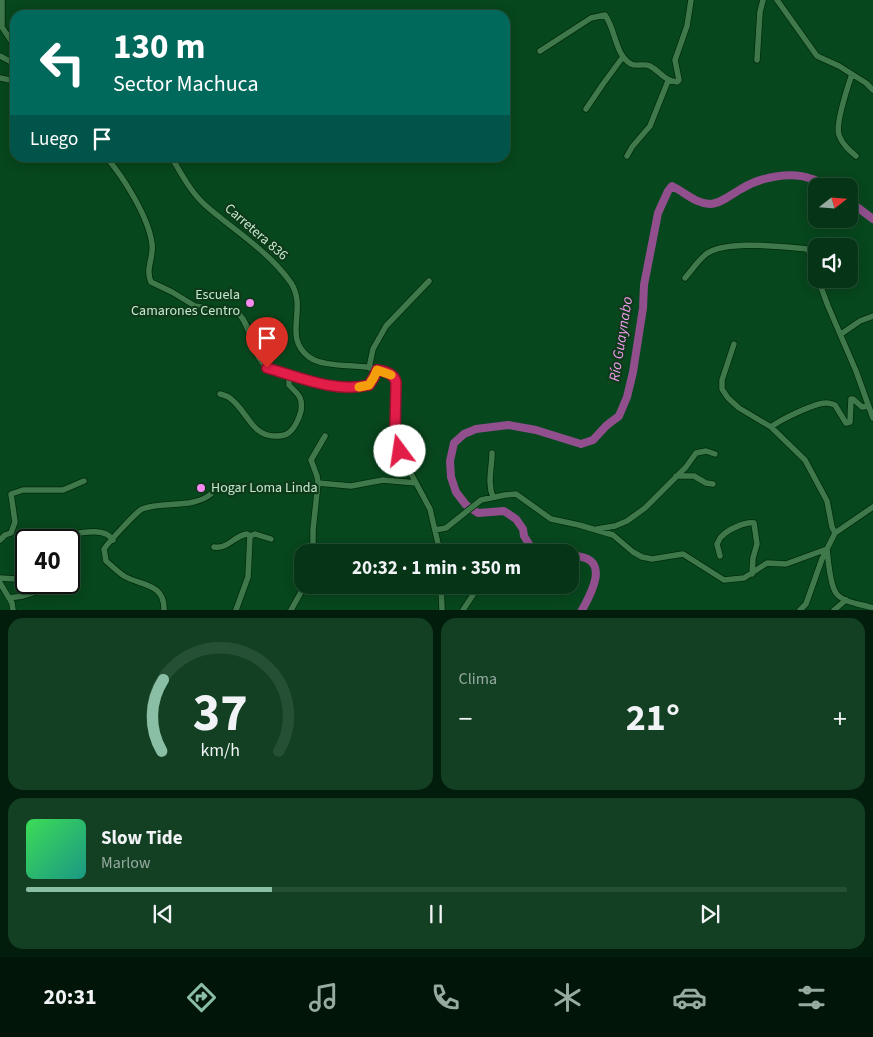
<!DOCTYPE html>
<html lang="es">
<head>
<meta charset="utf-8">
<style>
  :root { --surface:#053516; --page:#134023; --text:#f1f3f6; --muted:#97aba1; --line:#265035; --accent:#8abfa5 }
  body { margin:0; font-family:"Source Sans 3",sans-serif; background:var(--page); color:var(--text); height:100vh; display:flex; flex-direction:column; font-size:19px; white-space:nowrap }
  * { box-sizing:border-box; margin:0 }
  p { font-size:16px; color:var(--muted) }
  .icon { flex:none; width:28px; height:28px; fill:none; stroke:currentColor; stroke-width:2; stroke-linecap:round; stroke-linejoin:round }
  .map { position:relative; height:610px; overflow:hidden }
  .sheet { display:flex; flex-direction:column; gap:8px; padding:8px; background:#031d0c; flex:1 }
  .sheet>* { flex:none }
  .hud { position:absolute; left:10px; top:10px; width:500px; height:152px; border-radius:15px; box-shadow:0 2px 12px #0003,0 0 0 1px var(--line); background:#00695c; color:#fff; overflow:hidden }
  .needle { width:32px; rotate:73deg }
  .tools { position:absolute; left:808px; top:178px; display:grid; gap:10px }
  .tools a { display:grid; place-items:center; width:50px; height:50px; border-radius:10px; background:var(--surface); box-shadow:0 2px 12px #0003,0 0 0 1px var(--line); font-size:25px }
  .speed { position:absolute; left:15px; top:529px; display:flex; gap:10px; font-size:25px; font-weight:700; text-align:center }
  .speed>* { display:grid; place-content:center; width:65px; height:65px; border-radius:50%; background:var(--surface); box-shadow:0 2px 12px #0003,0 0 0 1px var(--line); line-height:1 }
  .speed .limit { border:2px solid #111; border-radius:8px; background:#fff; color:#111 }
  .pin { position:absolute; display:grid; place-items:center; width:42px; height:42px; color:#fff; margin:-51px -21px; border-radius:50% 50% 50% 0; rotate:-45deg; box-shadow:0 0 5px #0007 }
  .pin .icon { rotate:45deg }
  .me { position:absolute; width:55px; margin:-28px; rotate:346deg; stroke-linejoin:round; filter:drop-shadow(0 0 4px #0008) }
  .turn { display:flex; align-items:center; gap:18px; height:105px; padding:0 20px; font-size:22px }
  .turn .icon { width:65px; height:65px; stroke-width:2.5 }
  .turn b { display:block; font-size:35px; line-height:42px }
  .then { display:flex; align-items:center; height:48px; padding:0 20px; background:#0003; gap:10px; font-size:19px }
  .big { font-size:38px; font-weight:700; line-height:1.1 }
  .sheet .widget { flex:1; display:flex; flex-direction:column; justify-content:center; gap:8px; min-width:0; padding:0 18px; border-radius:15px; background:var(--page) }
  .sheet .dial { align-items:center; gap:0 }
  .dial svg { height:130px; overflow:visible; fill:none; stroke:var(--line); stroke-width:7; stroke-linecap:round; text-anchor:middle }
  .dial text { fill:var(--text); stroke:none }
  .song { display:flex; align-items:center; gap:15px }
  .cover { width:60px; height:60px; border-radius:8px; background:linear-gradient(135deg,hsl(130 70% 55%),hsl(170 70% 35%)) }
  .played { height:5px; border-radius:2px; background:linear-gradient(90deg,var(--accent) 30%,var(--line) 30%) }
  .keys { display:flex; justify-content:space-around; direction:ltr }
  .heat { display:flex; justify-content:space-between; align-items:center; font-size:28px; direction:ltr }
  .sheet .tiles { flex:1; display:grid; gap:8px; grid-template-columns:1fr 1fr }
  .widget:last-child { grid-column:span 2 }
  .trip { position:absolute; left:294px; top:544px; width:285px; height:50px; border-radius:15px; background:var(--surface); box-shadow:0 2px 12px #0003,0 0 0 1px var(--line); font-weight:700; line-height:50px; text-align:center }
  .menu { display:flex; height:80px; justify-content:space-around; align-items:center; background:#021509; color:var(--muted) }
  .menu .icon { width:35px; height:35px }
  .menu .current { color:var(--accent) }
  .menu b { font-size:22px; color:var(--text) }
  .map>svg:first-child { display:block }
  .lines { fill:none; stroke-linecap:round; stroke-linejoin:round }
  .river { stroke:#914f8e; stroke-width:8 }
  .minor-casing { stroke:#002b0b; stroke-width:7 }
  .minor { stroke:#3f784b; stroke-width:5.5 }
  .route-casing { stroke:#92132f; stroke-width:12 }
  .route { stroke:#e11d48; stroke-width:9 }
  .slow { stroke:#f59e0b; stroke-width:9 }
  .poi-dot { fill:#f589ef; stroke:#0d3a1a; stroke-width:2 }
  .labels { text-anchor:middle; dominant-baseline:central; stroke-width:4.5; stroke-linejoin:round; paint-order:stroke }
  .street-label { font-size:14px; fill:#c9e7cd; stroke:#0d3a1a }
  .poi-label { font-size:14px; fill:#c9e7cd; stroke:#0d3a1a; text-anchor:end }
  .water-label { font-size:15px; font-style:italic; fill:#f69bf0; stroke:#0d3a1a }
</style>
</head>
<body>
<div class="map">
<svg width="873" height="610" viewBox="0 0 873 610">
  <rect width="100%" height="100%" fill="#07471d"/>
  <g class="lines">
    <!-- river -->
    <path class="river" d="M849 201 873 219
      M534 552 524 536 523 529 516 519 504 511 478 513 466 505 456 492 451 477 450 461 454 443 464 434 476 429 508 425 536 430 581 444 593 440 607 425 619 416 627 397 633 372 643 308 644 285 658 213 668 191 672 186C686 193 694 203 710 204 720 204 732 194 741 189 760 177 791 171 812 179 817 180 821 184 826 186
      M570 556C610 555 595 587 582 610"/>
    <defs>
      <path id="minor" d="M2 0V27L15 47
        M777 0 817 56 839 66 866 83 873 90
        M540 51 591 18 605 15C616 30 615 55 631 64 636 67 644 63 650 66 661 72 663 80 677 82L679 80 675 60 687 26 691 0
        M0 56 15 64
        M757 60 760 12 763 0
        M852 74C848 86 835 124 839 135 842 144 849 150 856 156
        M0 78 15 81
        M586 109 603 84 622 58
        M627 156 632 147 650 126 668 81
        M107 158C124 178 149 218 152 244 154 257 145 269 151 282L172 292 195 306 239 314C253 329 250 352 267 368 299 377 335 393 369 385L374 377 377 369
        M172 158C181 173 190 191 204 204 233 230 269 251 291 283 308 309 282 337 309 357 330 372 380 359 396 379L394 427 396 441 408 468 430 509 440 552
        M685 278C691 271 698 261 705 255 723 239 785 247 808 249L816 272
        M818 279 828 306 856 371 873 418
        M841 334 860 321 873 316
        M734 344 722 380V389L728 398 739 408 771 427 805 460 827 501 832 527 835 533
        M369 368 373 349 386 326 429 281
        M220 394C224 395 228 396 231 399 247 411 252 437 276 436 280 436 283 436 287 434 294 430 299 419 301 411 303 396 298 395 289 385V374
        M771 427C780 420 816 402 827 403 830 403 832 404 835 405L846 423 850 422 851 399H853L862 407 868 406
        M492 453C492 468 487 483 493 497
        M676 476H694L706 483 713 484
        M318 483 351 486 383 480 416 483
        M597 529 615 526 627 521 645 508 686 467 696 453 706 451 715 454
        M435 530 446 528 481 500 505 495 516 494 551 519 579 525 613 535 633 552 642 557 652 559 683 554 724 580 744 578 767 563 786 564 827 549
        M0 540 5 535 11 533 15 522 11 494 23 490H63L84 481
        M61 540C68 533 97 529 106 534 109 535 111 538 113 540
        M214 547C229 549 233 536 247 534L250 536
        M827 549C828 559 830 585 836 593 843 603 862 604 873 608
        M313 552V530L318 483 317 476 311 460 325 436
        M720 556 717 544C718 543 720 537 721 537 727 530 746 521 754 523L757 544 753 558 752 574
        M0 578 16 579 26 576
        M0 583 12 603 13 610
        M441 585 442 610
        M9 598 23 596 39 591
        M164 610C165 583 141 586 124 576 118 572 112 566 106 561L104 549C109 542 136 512 142 509 163 501 193 509 211 494
        M236 610 248 577 250 536 255 534 271 539
        M291 610 305 585
        M463 610 473 595
        M800 610 806 604 822 559 835 533 873 507
        M834 610 846 600"/>
    </defs>
    <!-- minor casing -->
    <use href="#minor" class="minor-casing"/>
    <!-- minor -->
    <use href="#minor" class="minor"/>
  </g>
  <g class="lines">
    <defs>
      <path id="route" d="M267 368C299 377 335 393 369 385L374 377 377 370C385 371 394 374 396 382L395 433 400 451"/>
    </defs>
    <!-- route casing -->
    <use href="#route" class="route-casing"/>
    <!-- route -->
    <use href="#route" class="route"/>
    <!-- slow -->
    <path class="slow" d="M359 387 369 385 374 377 377 370 391 375"/>
  </g>
  <!-- markers -->
  <g class="poi-dot">
    <circle cx="250" cy="303" r="5"/>
    <circle cx="201" cy="488" r="5"/>
  </g>
  <g class="labels">
    <!-- street labels -->
    <g class="street-label">
      <text transform="translate(256 232) rotate(41)">Carretera 836</text>
    </g>
    <!-- poi labels -->
    <g class="poi-label">
      <text x="240" y="295">Escuela<tspan x="240" dy="16">Camarones Centro</tspan></text>
      <text x="211" y="488" text-anchor="start">Hogar Loma Linda</text>
    </g>
    <!-- water labels -->
    <g class="water-label">
      <text transform="translate(621 339) rotate(-81)">Río Guaynabo</text>
    </g>
  </g>
</svg>
<div class="tools">
<a><svg class="needle" viewBox="-14 -14 28 28"><path d="M0-13l5 13h-10z" fill="#e53935"/><path d="M0 13l5-13h-10z" fill="#97aba1"/></svg></a>
<a><svg class="icon" aria-label="sound" viewBox="0 0 24 24"><path d="M4 9h4l5-4v14l-5-4H4zM17 9q2 3 0 6"/></svg></a>
</div>
<div class="speed"><div class="limit">40</div></div>
<div class="pin" style="left:267px;top:368px;background:#d93025"><svg class="icon" aria-label="arrive" viewBox="0 0 24 24"><path d="M6 21V4h12l-3 4 3 4H6"/></svg></div>
<svg class="me" style="left:400px;top:451px" viewBox="-20 -20 40 40"><circle r="19" fill="#fff"/><path d="M0-13L10 11 0 6-10 11z" fill="#e11d48"/></svg>
<div class="trip">20:32 · 1 min · 350 m</div>
<div class="hud">
<div class="turn"><svg class="icon" aria-label="left" viewBox="0 0 24 24"><path d="M17 20v-9H6M10 6l-5 5 5 5"/></svg><div><b>130 m</b>Sector Machuca</div></div>
<div class="then">Luego<svg class="icon" aria-label="arrive" viewBox="0 0 24 24"><path d="M6 21V4h12l-3 4 3 4H6"/></svg></div>
</div>
</div>
<section class="sheet">
<div class="tiles">
<div class="widget dial"><svg viewBox="0 0 100 80">
<path d="M14 69A42 42 0 1 1 86 69"/>
<path d="M14 69A42 42 0 0 1 15 25" stroke="#8abfa5"/>
<text x="50" y="56" font-size="32" font-weight="700">37</text>
<text x="50" y="72" font-size="11">km/h</text>
</svg></div>
<div class="widget"><p>Clima</p>
<div class="heat"><a>−</a><b class="big">21°</b><a>+</a></div>
</div>
<div class="widget">
<div class="song"><i class="cover"></i><div><b>Slow Tide</b><p>Marlow</p></div></div>
<div class="played"></div>
<div class="keys"><svg class="icon" aria-label="previous" viewBox="0 0 24 24"><path d="M18 5L8 12l10 7zM5 5v14"/></svg><svg class="icon" aria-label="pause" viewBox="0 0 24 24"><path d="M8 5v14M16 5v14"/></svg><svg class="icon" aria-label="next" viewBox="0 0 24 24"><path d="M6 5l10 7-10 7zM19 5v14"/></svg></div>
</div>
</div>
</section>
<nav class="menu">
<b>20:31</b>
<svg class="icon current" aria-label="directions" viewBox="0 0 24 24"><path d="M12 3l9 9-9 9-9-9zM9 14v-3h6M13 9l2 2-2 2"/></svg>
<svg class="icon" aria-label="music" viewBox="0 0 24 24"><path d="M9 18V5l10-2v13"/><circle cx="6" cy="18" r="3"/><circle cx="16" cy="16" r="3"/></svg>
<svg class="icon" aria-label="phone" viewBox="0 0 24 24"><path d="M5 4h4l2 5-3 2q2 4 5 5l2-3 5 2v4C11 20 4 13 5 4z"/></svg>
<svg class="icon" aria-label="climate" viewBox="0 0 24 24"><path d="M12 3v18M4 7l16 10M4 17L20 7"/></svg>
<svg class="icon" aria-label="car" viewBox="0 0 24 24"><path d="M5 17H2v-5l4-1 3-4h7l3 4 3 1v5h-3M9 17h6M6 11h13"/><circle cx="7" cy="17" r="2"/><circle cx="17" cy="17" r="2"/></svg>
<svg class="icon" aria-label="filters" viewBox="0 0 24 24"><path d="M4 7h16M4 17h16"/><circle cx="9" cy="7" r="2"/><circle cx="15" cy="17" r="2"/></svg>
</nav>
</body>
</html>
